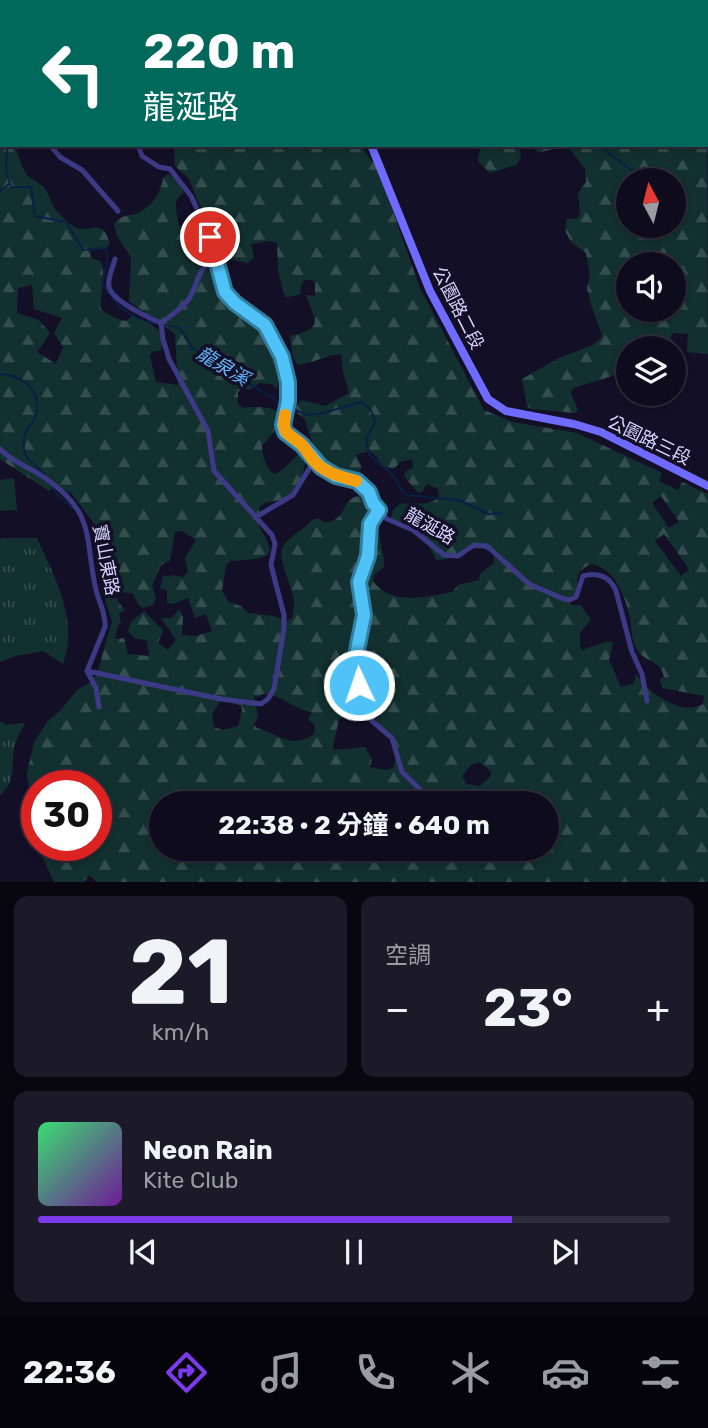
<!DOCTYPE html>
<html lang="zh-TW">
<head>
<meta charset="utf-8">
<style>
  :root { --surface:#0e0b1c; --page:#1c1929; --text:#f1f3f6; --muted:#9b9ba3; --line:#2e2b3b; --accent:#7c3aed }
  body { margin:0; font-family:Rubik,"Noto Sans TC",sans-serif; background:var(--page); color:var(--text); height:100vh; display:flex; flex-direction:column; font-size:26px; white-space:nowrap }
  * { box-sizing:border-box; margin:0 }
  p { font-size:23px; color:var(--muted) }
  .icon { flex:none; width:38px; height:38px; fill:none; stroke:currentColor; stroke-width:2; stroke-linecap:round; stroke-linejoin:round }
  .map { position:relative; height:882px; overflow:hidden }
  .details { display:flex; flex-direction:column; gap:14px; padding:14px; background:#08060f; flex:1 }
  .details>* { flex:none }
  .top-card { position:absolute; left:0px; top:0px; width:709px; height:147px; box-shadow:0 4px 10px #0003,0 0 0 2px var(--line); background:#00695c; color:#fff; overflow:hidden }
  .needle { width:46px; rotate:353deg }
  .buttons { position:absolute; left:616px; top:168px; display:grid; gap:14px }
  .buttons a { display:grid; place-items:center; width:70px; height:70px; border-radius:50%; background:var(--surface); box-shadow:0 4px 10px #0003,0 0 0 2px var(--line); font-size:35px }
  .speed { position:absolute; left:21px; top:770px; display:flex; gap:14px; font-size:35px; font-weight:700; text-align:center }
  .speed>* { display:grid; place-content:center; width:91px; height:91px; border-radius:50%; background:var(--surface); box-shadow:0 4px 10px #0003,0 0 0 2px var(--line); line-height:1 }
  .speed .limit { border:10px solid #d22; background:#fff; color:#111 }
  .pin { position:absolute; display:grid; place-items:center; width:60px; height:60px; color:#fff; margin:-30px; border:4px solid #fff; border-radius:50%; box-shadow:0 2px 7px #0007 }
  .me { position:absolute; width:77px; margin:-38px; rotate:357deg; stroke-linejoin:round; filter:drop-shadow(0 0 5px #0008) }
  .turn { display:flex; align-items:center; gap:24px; height:147px; padding:0 28px; font-size:32px }
  .turn .icon { width:91px; height:91px; stroke-width:2.5 }
  .turn b { display:block; font-size:49px; line-height:60px }
  .big { font-size:52px; font-weight:700; line-height:1.1 }
  .details .tile { flex:1; display:flex; flex-direction:column; justify-content:center; gap:10px; min-width:0; padding:0 24px; border-radius:14px; background:var(--page) }
  .details .dial { align-items:center; gap:0 }
  .dial b { font-size:91px; line-height:1 }
  .song { display:flex; align-items:center; gap:21px }
  .cover { width:84px; height:84px; border-radius:10px; background:linear-gradient(135deg,hsl(140 70% 55%),hsl(280 70% 35%)) }
  .played { height:7px; border-radius:4px; background:linear-gradient(90deg,var(--accent) 75%,var(--line) 75%) }
  .keys { display:flex; justify-content:space-around; direction:ltr }
  .heat { display:flex; justify-content:space-between; align-items:center; font-size:38px; direction:ltr }
  .details .tiles { flex:1; display:grid; gap:14px; grid-template-columns:1fr 1fr }
  .tile:last-child { grid-column:span 2 }
  .trip { position:absolute; left:149px; top:791px; width:410px; height:70px; border-radius:35px; background:var(--surface); box-shadow:0 4px 10px #0003,0 0 0 2px var(--line); font-weight:700; line-height:70px; text-align:center }
  .tab-bar { display:flex; height:112px; justify-content:space-around; align-items:center; background:#06040b; color:var(--muted) }
  .tab-bar .icon { width:49px; height:49px }
  .tab-bar .current { color:var(--accent) }
  .tab-bar b { font-size:32px; color:var(--text) }
  .map>svg:first-child { display:block }
  .grass { fill:url(#grass-tufts) }
  .forest { fill:url(#forest-firs); fill-rule:evenodd }
  .pitch { fill:#12302f }
  .lines { fill:none; stroke-linecap:round; stroke-linejoin:round }
  .stream { stroke:#0a1f44; stroke-width:2 }
  .street { stroke:#3d3a85; stroke-width:5 }
  .secondary { stroke:#6f6bff; stroke-width:8 }
  .route-casing { stroke:#337fa1; stroke-width:18 }
  .route { stroke:#4fc3f7; stroke-width:12 }
  .slow { stroke:#f59e0b; stroke-width:12 }
  .labels { text-anchor:middle; dominant-baseline:central; stroke-width:7; stroke-linejoin:round; paint-order:stroke }
  .street-label { font-size:18px; fill:#d9d4ff; stroke:#130f26 }
  .water-label { font-size:19px; font-style:italic; fill:#62b6ff; stroke:#130f26 }
</style>
</head>
<body>
<div class="map">
<svg width="708" height="882" viewBox="0 0 708 882">
  <defs>
    <pattern id="grass-tufts" width="24" height="20" patternUnits="userSpaceOnUse" patternTransform="scale(1.75)"><rect width="24" height="20" fill="#12302f"/><path d="M3 7l-1-3M5 7V3M7 7l1-3M15 17l-1-3M17 17v-4M19 17l1-3" fill="none" stroke="#344d4e"/></pattern>
    <pattern id="forest-firs" width="22" height="20" patternUnits="userSpaceOnUse" patternTransform="scale(1.75)"><rect width="22" height="20" fill="#12302f"/><path d="M5 1l3.5 6h-7zM16 11l3.5 6h-7z" fill="#344d4e"/></pattern>
  </defs>
  <rect width="100%" height="100%" fill="#130f26"/>
  <!-- grass -->
  <path class="grass" d="M3 538H37C55 578 79 620 63 664L43 651 16 656 0 662V539Z
    M0 722H4L5 725 25 723C21 731 15 740 14 749 11 767 16 782 0 795Z"/>
  <!-- forest -->
  <path class="forest" d="M570 0H703L575 2Z
    M707 13 708 354 687 352 688 334 675 333 671 335 670 348H628V376L619 374 573 388 571 393 578 410 575 413 531 409 527 406 522 379 559 358 593 345 600 339 602 335 591 305 587 288 590 275 586 253 571 242 565 231 567 218 577 219 580 215 578 193 586 182 585 169 568 147 564 146 538 153 532 145H707ZM674 180V226H628V180ZM674 264V310H628V264Z
    M0 118 2 145H14C19 153 19 162 24 170 28 179 38 181 44 188 49 193 50 201 54 207 58 214 67 221 73 226 88 236 102 214 110 244L107 248 90 251 91 258 100 261C108 275 99 293 101 309 109 315 116 319 126 321L133 315 150 323 160 332 163 336 161 350 152 352 150 356 156 382 178 385 175 334 129 301 131 257 117 236 114 224C121 215 126 216 135 214 151 208 161 194 163 178L168 174 179 181 184 193C171 199 177 213 179 226L191 225 196 220 202 219 205 224C207 247 207 272 220 292 226 302 236 306 245 313 253 319 255 327 260 334 275 356 294 359 276 389L272 384 260 383 249 390 243 388 238 392V404L243 408C282 403 292 416 262 445 263 456 264 466 274 474 288 470 292 456 304 451L305 463 300 488 284 499 265 503 260 507C254 532 265 528 270 549L268 555 256 559 230 561 226 566 222 591 229 602 241 606 248 613 274 616 287 621 292 618C293 612 294 606 294 601 293 589 276 556 283 546 289 536 304 530 312 520L318 518 324 522C350 522 338 496 362 496 371 508 370 527 380 536 380 548 385 554 384 567L374 575 373 581C391 606 426 597 452 592L458 585 479 580 480 574 494 563V554C473 538 458 561 436 560 430 541 408 528 391 519L393 510 400 504C414 501 428 508 439 497L438 489 427 484 422 492 418 493 404 476 405 472 413 467 412 459 400 462 394 469 381 466C376 452 371 449 356 455L362 467 356 479C350 477 341 476 335 473 320 464 308 435 305 419L298 414 295 406 302 400 325 406 349 393 343 372 341 354C326 355 313 363 298 365L293 358 290 336C324 328 316 322 306 295L315 296V283L312 280H304C295 294 310 295 285 297L278 270 277 243 268 241 251 244 254 257 248 263 226 259 220 253 208 214 199 204 189 179 175 166 174 145H360L378 169 420 288 484 410 513 422 577 433 662 473 659 481 678 490 682 482 708 494V882H96L90 875 83 882H54L37 845H96V786H37V844L34 838 27 773 34 742 48 721 60 711 77 690 91 682 97 674 112 621 104 597 116 598 125 611 119 613 121 624 118 625 115 639 124 638 128 654 149 656 147 641 134 638 128 631 131 622 144 611 163 630 158 643 168 650 176 640 161 618H172L179 609 183 617 182 635 196 636 212 631 206 614 195 618 188 598 173 604 167 603V591L160 588 163 575 170 577 172 575 183 577 188 572 185 558 196 540 182 531 175 532 170 561 161 565 152 586 156 598 153 605 143 608 139 605 132 593 115 592 103 583 118 578 115 559 101 561 98 529 72 494 56 486 49 491 0 459ZM32 285 34 309 62 318 54 333 63 347 56 364 37 352 50 333 39 320 17 313 18 288ZM661 496 679 522 669 528 652 503ZM664 534 689 569 681 576 655 541ZM591 564C615 568 626 598 630 619 632 631 631 641 638 651 647 663 661 661 664 677L660 679 662 688 704 696 703 704C682 717 647 692 636 674L634 683 621 687 609 660 613 643 608 641 582 650 580 646V633L591 619 580 605H571L570 599 574 597C582 579 570 575 591 564ZM344 663 352 667 356 688 361 689 367 681C377 682 382 691 387 699L384 712 374 721C388 738 401 744 393 768L385 770 370 767 372 759 365 747 334 750 333 746 339 719C346 716 354 719 362 716L364 712 361 699 331 681 333 672ZM262 694C280 693 294 710 312 712L308 719 315 725 314 734C293 750 277 734 257 728L254 725 258 716 254 695 258 697ZM232 698 233 704 241 705 242 711 238 726 223 730 214 727 212 715 220 701ZM480 762 491 772 490 777 480 786 466 784 462 776 471 765ZM161 803H546V849H161Z
    M484 145H519L521 158 516 165 490 173 478 161 479 152Z"/>
  <!-- pitch -->
  <path class="pitch" d="M14 478 17 510 0 511V480Z"/>
  <g class="lines">
    <!-- stream -->
    <path class="stream" d="M348 0 355 2
      M0 125 2 127
      M7 145 6 171 11 187H31L35 216 66 222 83 250 106 248 108 259 102 284C117 306 129 319 155 323
      M606 145V151L635 173 640 180
      M0 191 10 183
      M164 325 180 328 193 349 284 405
      M0 374C20 375 40 387 37 411 36 425 21 428 24 446 24 449 24 453 26 456 28 460 41 470 45 475
      M290 407 306 415 323 413 361 402 371 410 375 422 366 439 369 454 392 474 405 495 459 500 488 514 502 513
      M52 486 55 492 74 509"/>
    <!-- street -->
    <path class="street" d="M21 0 22 2
      M275 0 278 2
      M399 0 404 2
      M50 145 60 157 82 170 118 211
      M138 145 142 156 159 167 170 169 191 196 210 237 225 292 235 303 265 325 282 357 288 382V401L283 425 285 432 302 445 321 467 336 476 357 481 369 492 373 504 387 519 413 530 444 555 458 556 474 545 487 546 529 584 564 599 569 600 576 597 583 576C597 572 610 576 616 591L632 652 642 674 647 701
      M115 259C113 267 107 279 109 287 113 302 148 317 161 323 171 316 181 309 188 300 199 285 196 267 216 259
      M0 449C12 462 31 468 45 478 97 514 84 538 96 590 99 602 106 614 105 627L87 671
      M378 510 370 524 368 556 359 582 364 615 355 660 360 701 372 721 392 738 402 772 434 803
      M256 517 293 495 314 461
      M87 671 221 699 261 704 268 699 274 689 284 628V615L271 565 275 544 272 535 214 471 208 431 169 359 163 339 161 323
      M87 671 96 688 99 707"/>
    <!-- secondary -->
    <path class="secondary" d="M0 0H3
      M222 0 224 2
      M371 145 430 291 488 399 506 411 574 424 601 432 708 486"/>
  </g>
  <g class="lines">
    <defs>
      <path id="route" d="M210 237 225 292 235 303 265 325 282 357 288 382V401L283 425 285 432 302 445 321 467 336 476 357 481 369 492 373 503 379 510 370 524 368 556 359 582 364 615 355 660 359 685"/>
    </defs>
    <!-- route casing -->
    <use href="#route" class="route-casing"/>
    <!-- route -->
    <use href="#route" class="route"/>
    <!-- slow -->
    <path class="slow" d="M285 415C281 436 290 433 302 445 307 451 311 458 316 463 326 473 342 477 356 481"/>
  </g>
  <g class="labels">
    <!-- street labels -->
    <g class="street-label">
      <text transform="translate(458 308) rotate(63)">公園路二段</text>
      <text transform="translate(649 440) rotate(26)">公園路三段</text>
      <text transform="translate(430 526) rotate(30)">龍涎路</text>
      <text transform="translate(106 560) rotate(79)">寶山東路</text>
    </g>
    <!-- water labels -->
    <g class="water-label">
      <text transform="translate(223 366) rotate(31)">龍泉溪</text>
    </g>
  </g>
</svg>
<div class="buttons">
<a><svg class="needle" viewBox="-14 -14 28 28"><path d="M0-13l5 13h-10z" fill="#e53935"/><path d="M0 13l5-13h-10z" fill="#9b9ba3"/></svg></a>
<a><svg class="icon" aria-label="sound" viewBox="0 0 24 24"><path d="M4 9h4l5-4v14l-5-4H4zM17 9q2 3 0 6"/></svg></a>
<a><svg class="icon" aria-label="layers" viewBox="0 0 24 24"><path d="M12 4l9 5-9 5-9-5zM3 14l9 5 9-5"/></svg></a>
</div>
<div class="speed"><div class="limit">30</div></div>
<div class="pin" style="left:210px;top:237px;background:#d93025"><svg class="icon" aria-label="arrive" viewBox="0 0 24 24"><path d="M6 21V4h12l-3 4 3 4H6"/></svg></div>
<svg class="me" style="left:359px;top:685px" viewBox="-20 -20 40 40"><circle r="17" fill="#4fc3f7" stroke="#fff" stroke-width="3"/><path d="M0-11L8 9 0 5-8 9z" fill="#fff"/></svg>
<div class="trip">22:38 · 2 分鐘 · 640 m</div>
<div class="top-card">
<div class="turn"><svg class="icon" aria-label="left" viewBox="0 0 24 24"><path d="M17 20v-9H6M10 6l-5 5 5 5"/></svg><div><b>220 m</b>龍涎路</div></div>
</div>
</div>
<section class="details">
<div class="tiles">
<div class="tile dial"><b>21</b><p>km/h</p></div>
<div class="tile"><p>空調</p>
<div class="heat"><a>−</a><b class="big">23°</b><a>+</a></div>
</div>
<div class="tile">
<div class="song"><i class="cover"></i><div><b>Neon Rain</b><p>Kite Club</p></div></div>
<div class="played"></div>
<div class="keys"><svg class="icon" aria-label="previous" viewBox="0 0 24 24"><path d="M18 5L8 12l10 7zM5 5v14"/></svg><svg class="icon" aria-label="pause" viewBox="0 0 24 24"><path d="M8 5v14M16 5v14"/></svg><svg class="icon" aria-label="next" viewBox="0 0 24 24"><path d="M6 5l10 7-10 7zM19 5v14"/></svg></div>
</div>
</div>
</section>
<nav class="tab-bar">
<b>22:36</b>
<svg class="icon current" aria-label="directions" viewBox="0 0 24 24"><path d="M12 3l9 9-9 9-9-9zM9 14v-3h6M13 9l2 2-2 2"/></svg>
<svg class="icon" aria-label="music" viewBox="0 0 24 24"><path d="M9 18V5l10-2v13"/><circle cx="6" cy="18" r="3"/><circle cx="16" cy="16" r="3"/></svg>
<svg class="icon" aria-label="phone" viewBox="0 0 24 24"><path d="M5 4h4l2 5-3 2q2 4 5 5l2-3 5 2v4C11 20 4 13 5 4z"/></svg>
<svg class="icon" aria-label="climate" viewBox="0 0 24 24"><path d="M12 3v18M4 7l16 10M4 17L20 7"/></svg>
<svg class="icon" aria-label="car" viewBox="0 0 24 24"><path d="M5 17H2v-5l4-1 3-4h7l3 4 3 1v5h-3M9 17h6M6 11h13"/><circle cx="7" cy="17" r="2"/><circle cx="17" cy="17" r="2"/></svg>
<svg class="icon" aria-label="filters" viewBox="0 0 24 24"><path d="M4 7h16M4 17h16"/><circle cx="9" cy="7" r="2"/><circle cx="15" cy="17" r="2"/></svg>
</nav>
</body>
</html>
